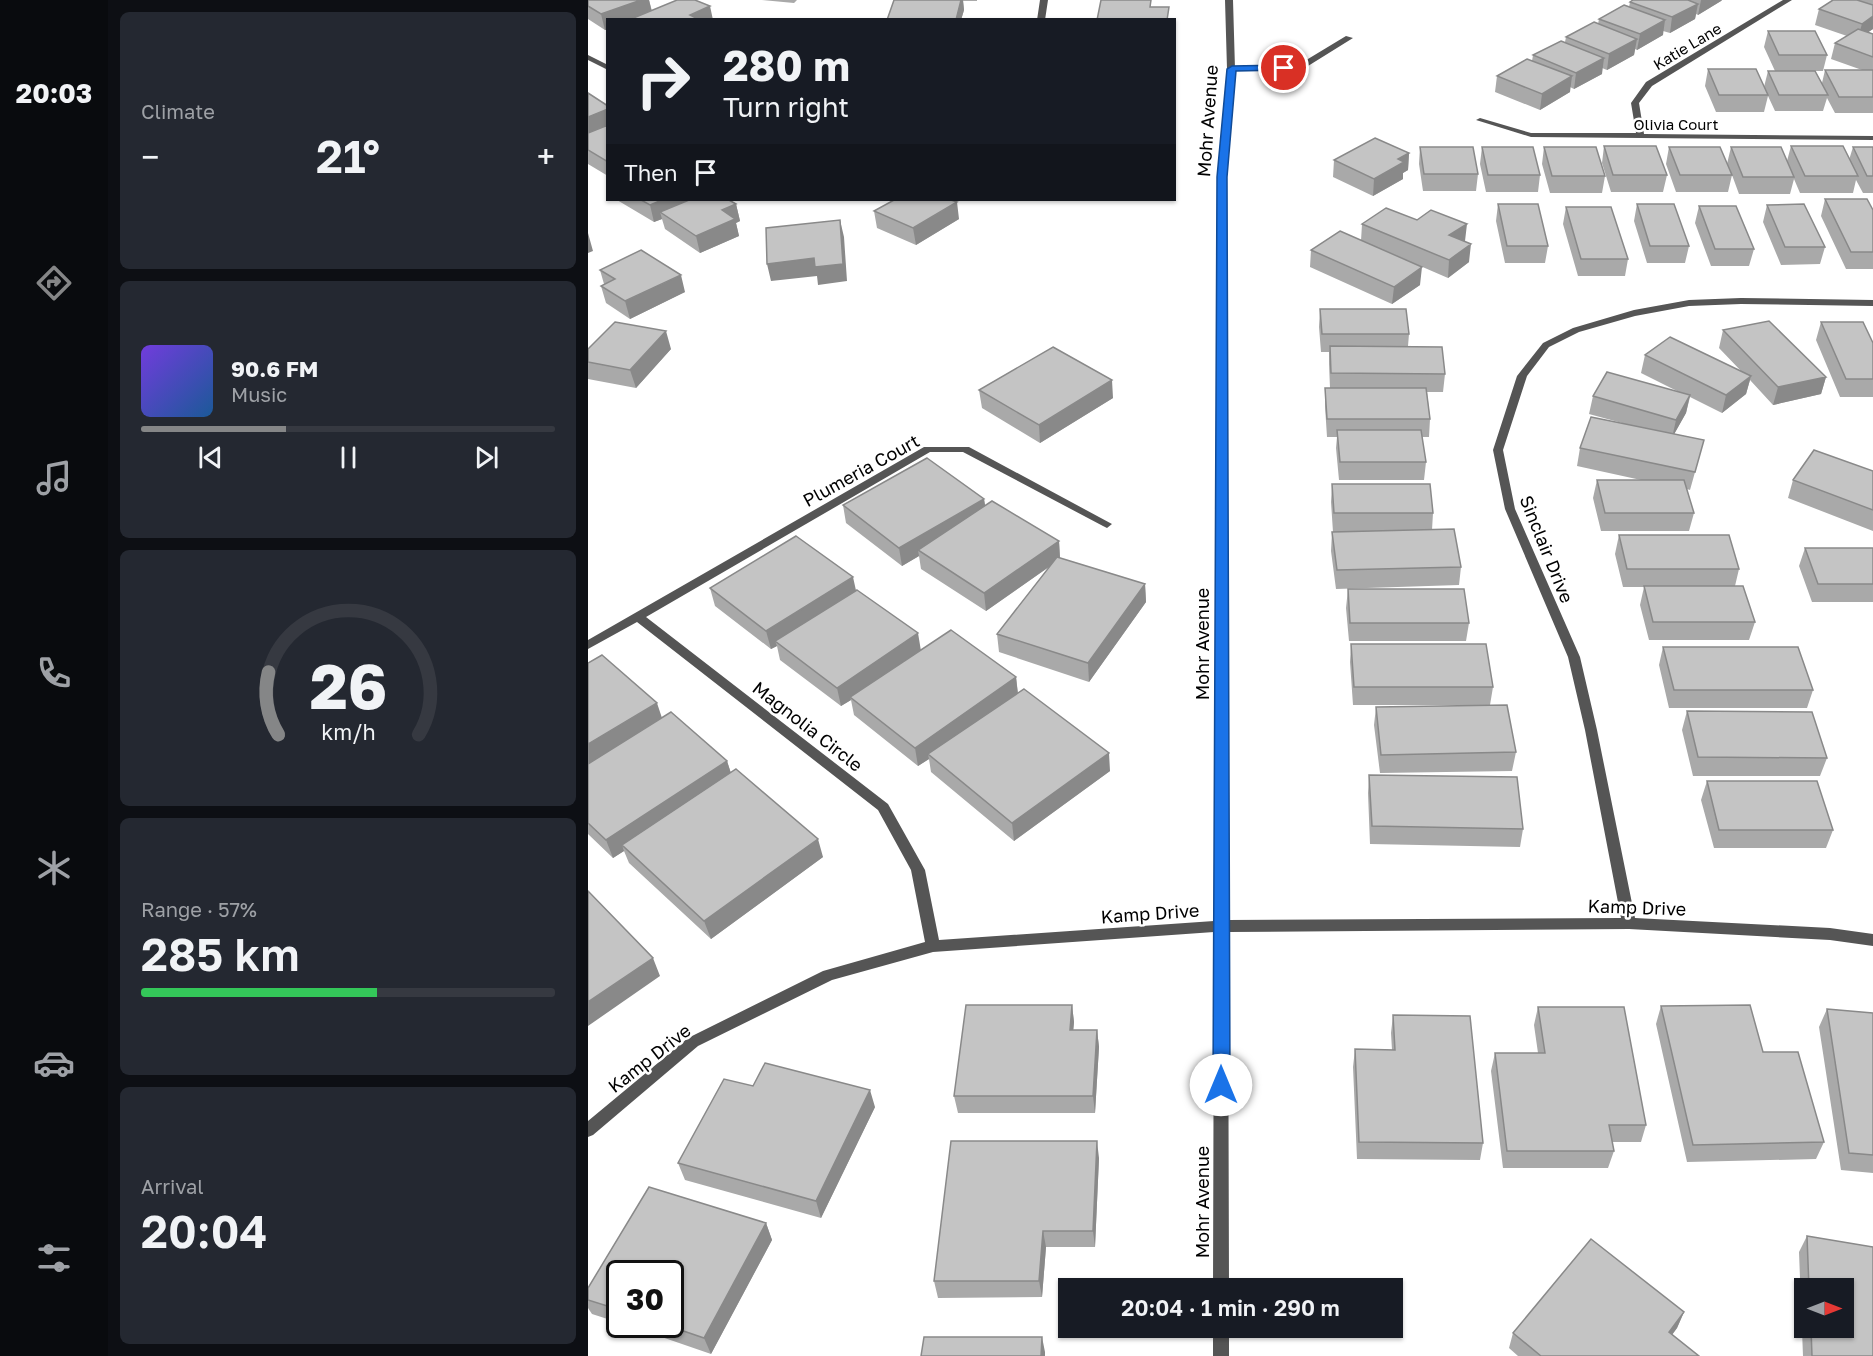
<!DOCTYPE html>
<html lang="en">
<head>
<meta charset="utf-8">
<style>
  :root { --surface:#171b24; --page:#242831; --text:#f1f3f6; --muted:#9ea1a6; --line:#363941; --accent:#858687 }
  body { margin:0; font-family:"Golos Text",sans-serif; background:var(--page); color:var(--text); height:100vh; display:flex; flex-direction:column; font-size:22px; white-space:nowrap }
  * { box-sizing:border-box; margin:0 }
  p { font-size:20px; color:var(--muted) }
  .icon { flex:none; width:33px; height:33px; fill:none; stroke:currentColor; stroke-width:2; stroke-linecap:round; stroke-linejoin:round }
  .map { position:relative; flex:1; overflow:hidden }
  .drawer { display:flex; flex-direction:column; gap:12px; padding:12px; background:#0d0f14; width:480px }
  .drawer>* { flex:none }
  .banner { position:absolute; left:18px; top:18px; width:570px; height:183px; border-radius:0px; box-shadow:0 2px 4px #0004; background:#171b24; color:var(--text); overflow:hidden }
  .needle { width:39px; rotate:90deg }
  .controls { position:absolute; left:1206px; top:1278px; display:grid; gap:12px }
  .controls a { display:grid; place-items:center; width:60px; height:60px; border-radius:0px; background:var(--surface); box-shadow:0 2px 4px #0004; font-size:30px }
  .speed { position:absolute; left:18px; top:1260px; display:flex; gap:12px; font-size:30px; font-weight:700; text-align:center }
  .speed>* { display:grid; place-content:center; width:78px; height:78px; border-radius:50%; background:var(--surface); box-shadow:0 2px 4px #0004; line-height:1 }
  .speed .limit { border:3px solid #111; border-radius:9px; background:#fff; color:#111 }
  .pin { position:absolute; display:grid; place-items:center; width:51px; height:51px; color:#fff; margin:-26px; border:3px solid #fff; border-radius:50%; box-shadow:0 2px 6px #0007 }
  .me { position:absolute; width:66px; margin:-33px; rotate:0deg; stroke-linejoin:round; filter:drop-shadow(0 0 4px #0008) }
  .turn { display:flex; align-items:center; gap:21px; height:126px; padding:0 18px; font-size:27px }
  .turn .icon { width:78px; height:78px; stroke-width:2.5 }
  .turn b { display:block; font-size:42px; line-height:51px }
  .then { display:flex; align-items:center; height:57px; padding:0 18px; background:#0003; gap:12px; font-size:22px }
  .big { font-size:45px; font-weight:600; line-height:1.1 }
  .drawer .widget { flex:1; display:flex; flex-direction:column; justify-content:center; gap:9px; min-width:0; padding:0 21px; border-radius:9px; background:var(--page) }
  .drawer .dial { align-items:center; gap:0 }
  .dial svg { height:156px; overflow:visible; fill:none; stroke:var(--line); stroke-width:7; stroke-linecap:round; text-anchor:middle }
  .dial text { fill:var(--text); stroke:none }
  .song { display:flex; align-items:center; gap:18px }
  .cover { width:72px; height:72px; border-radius:9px; background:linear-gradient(135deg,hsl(260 70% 55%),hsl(210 70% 35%)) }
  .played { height:6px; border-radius:3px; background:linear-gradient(90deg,var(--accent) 35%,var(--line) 35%) }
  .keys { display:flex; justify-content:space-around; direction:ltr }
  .heat { display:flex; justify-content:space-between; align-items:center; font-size:33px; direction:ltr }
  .charge { height:9px; border-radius:4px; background:linear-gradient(90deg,#34c759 57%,var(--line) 0) }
  .trip { position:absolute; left:470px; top:1278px; width:345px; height:60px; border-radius:0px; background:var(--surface); box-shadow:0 2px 4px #0004; font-weight:600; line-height:60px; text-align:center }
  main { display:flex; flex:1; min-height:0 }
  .tab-bar { display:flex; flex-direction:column; width:108px; justify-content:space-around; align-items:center; background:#090b0e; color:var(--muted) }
  .tab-bar .icon { width:42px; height:42px }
  .tab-bar .active { color:var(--accent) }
  .tab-bar b { font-size:27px; color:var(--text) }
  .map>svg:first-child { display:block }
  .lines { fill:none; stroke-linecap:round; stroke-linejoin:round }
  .service { fill:#555; fill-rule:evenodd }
  .minor { fill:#555; fill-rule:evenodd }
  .wall { fill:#a9a9a9; fill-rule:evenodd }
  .shaded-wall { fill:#898989 }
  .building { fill:#c4c4c4; stroke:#898989; stroke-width:1.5 }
  .route { fill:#1a73e8; stroke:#114b97; stroke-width:1.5 }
  .labels { text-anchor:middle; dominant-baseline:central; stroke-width:5; stroke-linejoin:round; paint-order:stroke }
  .far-street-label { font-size:15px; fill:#000; stroke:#fff }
  .street-label { font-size:18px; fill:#000; stroke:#fff }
</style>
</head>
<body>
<main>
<nav class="tab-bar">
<b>20:03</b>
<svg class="icon active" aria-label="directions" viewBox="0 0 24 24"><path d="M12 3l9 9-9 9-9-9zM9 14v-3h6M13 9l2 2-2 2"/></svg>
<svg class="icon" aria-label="music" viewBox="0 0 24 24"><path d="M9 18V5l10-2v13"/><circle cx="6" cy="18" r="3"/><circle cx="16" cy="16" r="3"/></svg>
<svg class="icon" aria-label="phone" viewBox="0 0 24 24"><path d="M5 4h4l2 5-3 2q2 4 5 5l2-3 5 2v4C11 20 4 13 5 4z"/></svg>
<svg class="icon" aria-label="climate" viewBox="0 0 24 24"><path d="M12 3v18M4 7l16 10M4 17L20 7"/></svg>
<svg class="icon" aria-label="car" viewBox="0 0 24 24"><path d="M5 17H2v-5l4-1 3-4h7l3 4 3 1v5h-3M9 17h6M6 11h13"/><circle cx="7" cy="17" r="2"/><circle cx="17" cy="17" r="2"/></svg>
<svg class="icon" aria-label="filters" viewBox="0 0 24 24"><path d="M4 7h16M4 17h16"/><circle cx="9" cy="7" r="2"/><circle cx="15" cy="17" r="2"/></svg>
</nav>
<section class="drawer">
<div class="widget"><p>Climate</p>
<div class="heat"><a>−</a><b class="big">21°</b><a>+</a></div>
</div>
<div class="widget">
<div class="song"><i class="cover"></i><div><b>90.6 FM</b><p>Music</p></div></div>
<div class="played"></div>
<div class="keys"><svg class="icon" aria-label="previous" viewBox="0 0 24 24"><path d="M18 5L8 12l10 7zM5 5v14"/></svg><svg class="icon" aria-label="pause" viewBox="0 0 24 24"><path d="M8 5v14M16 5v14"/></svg><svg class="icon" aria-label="next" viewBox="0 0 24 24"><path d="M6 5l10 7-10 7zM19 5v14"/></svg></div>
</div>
<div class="widget dial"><svg viewBox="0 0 100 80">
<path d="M14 69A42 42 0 1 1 86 69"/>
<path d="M14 69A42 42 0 0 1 9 37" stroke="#858687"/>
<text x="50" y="56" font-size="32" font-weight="700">26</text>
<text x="50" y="72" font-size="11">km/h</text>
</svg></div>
<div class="widget"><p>Range · 57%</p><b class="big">285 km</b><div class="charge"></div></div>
<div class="widget"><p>Arrival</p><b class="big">20:04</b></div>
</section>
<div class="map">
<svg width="1285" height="1356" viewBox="0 0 1285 1356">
  <rect width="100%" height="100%" fill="#fff"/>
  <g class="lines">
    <!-- service -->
    <path class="service" d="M758 36 765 38 720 66 696 70 643 71 639 69 643 67 696 66 715 62Z"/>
    <!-- minor -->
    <path class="minor" d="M452 0H460L457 20H449Z
      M637 0H645L647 69 638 177 640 920 1033 918 997 730 980 657 917 509 905 450 929 376 955 343 985 328 1046 310 1101 300 1153 298 1285 300V306L1153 304 1101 306 1047 316 991 332 961 347 939 376 915 450 927 509 992 657 1009 730 1047 918 1242 928 1285 934V946L1242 940 1041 929 640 932 641 1288H625L626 932 345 952 244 980 110 1046 5 1135 0 1137V1121L100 1038 235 971 337 942 323 870 290 810 49 622 0 649V640L336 447H381L524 524 519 528 515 526 375 452H342L58 617 300 804 337 870 351 940 626 921 630 177 639 69Z
      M1195 0H1204L1064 86 1051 103 1056 134 1285 136V140L943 137 888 120 892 118 943 133H1048L1043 103 1058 82Z
      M0 55 20 65V70L0 60Z
      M625 1328H641V1356H625Z"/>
  </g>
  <!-- wall -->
  <path class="wall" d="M0 0H61L64 11 122 6 20 20V29L17 30 0 19Z
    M174 0H209L206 3Z
    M306 0H389V1H375L376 10 373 20H299Z
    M1045 0H1134L1133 1 1110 15 1108 14 1107 19 1082 33 1075 31V35L1049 50 1047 49 1046 55 1019 70 1014 68V74L986 89 982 87V92L952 110 907 92 909 76 944 61 945 55 977 42 978 37 1010 24 1011 19 1041 7 1042 2Z
    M1245 0H1285V29L1280 32 1285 34V113H1247L1239 98 1235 111H1187L1180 96 1176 112H1128L1117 86 1120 69 1176 87 1180 71H1187L1176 47 1180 31 1239 55 1235 71H1227L1234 83 1237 70H1274L1243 59 1247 43 1259 36 1227 25 1231 9Z
    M0 93 20 106V176L0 164Z
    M1016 146 1079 175 1075 192H1023L1014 163Z
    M1203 146 1261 160 1265 147H1285V193H1275L1268 180 1265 193H1212L1206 179 1202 194H1151L1144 175 1140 192H1088L1078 164 1081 147 1139 164 1143 147 1199 161Z
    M832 147 890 174 888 191H835L831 164Z
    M894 147 952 175 950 192H898L892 164Z
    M956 147 1017 176 1014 193H962L954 164Z
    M821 153 820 170 815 173V179L785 196 745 177 746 160Z
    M1237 199 1285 210V269H1258L1233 216Z
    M29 200H141L148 204 152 221 148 223 151 236 112 253 77 229 74 219 66 222Z
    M910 204 960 246 957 263H917L908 221Z
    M1049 204 1101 246 1097 263H1059L1046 221Z
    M1179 205 1237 247 1232 264 1193 265 1175 222Z
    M1111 206 1166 249 1161 266H1123L1107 223Z
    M978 207 1040 259 1037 276H990L975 224Z
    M286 211 371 219 328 245 289 228Z
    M774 224 877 241H876L881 262 860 278 793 249 832 285 804 304 722 267 723 250 773 241Z
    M12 270 97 292 42 319 18 303 13 286 16 284Z
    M732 309 821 334 820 346 857 374 855 392H839L842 419 841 437H834L838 462 836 480H751L748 448 749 437H739L737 406V388H742L741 364V352H733L731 327Z
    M1233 322 1285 343V397H1252L1228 340Z
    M1135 330 1238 377 1233 394 1185 405 1162 380 1158 394 1134 413 1102 397 1098 413 1086 434 1116 440 1102 490 1099 489 1106 513 1101 531H1013L1005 498 1009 480H1053L989 466 992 448 1034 423 1001 414 1005 396 1093 393 1053 373 1057 355 1154 372 1131 348Z
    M0 349H83L48 388 0 379Z
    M391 390 525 398 452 443 394 408Z
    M1285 471V531L1200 498 1205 480Z
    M744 484 845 513 844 530 873 567 871 585 748 589 743 551 744 532H778H745L743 502Z
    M396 499 397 506 471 541 472 558 557 584 558 602 501 682 411 652 409 634 461 567 398 611 333 569 331 556 314 566 258 523 255 505Z
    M1031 535 1151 569 1147 586 1167 622 1161 640H1061L1052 605 1056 587H1035L1027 554Z
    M1217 548H1285V602H1224L1211 566Z
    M122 588 268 590 333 650 428 677 430 693 522 771 426 841 343 772 341 759 330 766 266 715 263 700 253 706 192 660 189 646 183 649 127 606Z
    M760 589 881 623 878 641H761L758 608Z
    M763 644 905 687 902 705H765L762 662Z
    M1075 647 1225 690 1219 708H1081L1071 665Z
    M0 663 74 718 139 761 143 773 235 857 123 939 41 863 36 851 25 858 0 834Z
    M788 707 928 752 924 771 792 773 786 725Z
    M1099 711 1239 758 1232 776H1105L1094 730Z
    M781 775 935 829 932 847 782 844 780 793Z
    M1119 781 1245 830 1238 848H1126L1113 800Z
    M484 1005 486 1022 485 1030H509L511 1047 507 1113H370L366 1096Z
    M1073 1006 1175 1052 1236 1142 1228 1159 1099 1162 1068 1024Z
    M950 1007 1058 1125 1053 1142H1024L1026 1151 1020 1168H915L903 1071 907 1053H950L946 1025Z
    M1239 1009 1285 1013V1173L1253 1170 1231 1027Z
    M805 1015 895 1143 892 1160 769 1159 765 1067 767 1049 804 1050 803 1033Z
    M165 1086 287 1107 233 1218 97 1180 90 1163Z
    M511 1158 507 1247H458L454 1297 350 1298 346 1281Z
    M61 1187 178 1223 184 1240 123 1354 36 1324H82V1274H32V1323L4 1314 0 1308V1288Z
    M1219 1236 1285 1247V1356H1215L1211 1252ZM1216 1288H1256V1328H1216Z
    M1096 1312 1089 1328 1084 1335 1111 1356H930L921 1348 925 1333Z"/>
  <!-- shaded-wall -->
  <path class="shaded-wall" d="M53 0H61L64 13 43 20H20V29L17 30 13 14Z
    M373 0H375L376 10 373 20H368Z
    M1113 0H1134L1133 1 1110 15Z
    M1110 4 1107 19 1082 33 1084 17Z
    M122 6 125 20H103L102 15Z
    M1285 16V29L1269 40 1274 24Z
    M1077 20 1075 35 1049 50 1052 34Z
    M1049 39 1046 55 1019 70 1021 54Z
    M1016 58 1014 74 986 89 988 73Z
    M984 76 982 92 952 110 954 94Z
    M20 109V128L0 135V117Z
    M821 153 820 170 815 173V179L785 196 786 179 810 159Z
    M74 200H116L72 212 74 219 66 222 62 205Z
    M369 202 371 219 328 245 325 228Z
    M148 204 152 221 148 223 151 236 112 253 108 236 134 210Z
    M252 220 256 237 259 281 230 285 229 276 183 281 179 264Z
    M879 224 877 241 860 253 861 235Z
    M0 233 5 251 0 253Z
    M883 244 881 262 860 278 861 260Z
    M834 267 832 285 804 304 806 287Z
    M93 275 97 292 42 319 37 301Z
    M78 331 83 349 48 388 42 370Z
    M1163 376 1158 394 1134 413 1138 395Z
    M1238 377 1233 394 1185 405 1190 387Z
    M524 380 525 398 452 443 451 425Z
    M1102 395 1098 413 1084 438 1088 420Z
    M396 499 399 517 330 550 331 556 314 566 311 548Z
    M471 541 472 559 398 611 396 593Z
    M265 577 269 595 187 641 189 646 183 649 178 631Z
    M557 584 558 602 501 682 500 663Z
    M330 633 333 651 262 697 263 700 253 706 249 688Z
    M428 677 430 696 340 754 341 759 330 766 327 748Z
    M69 703 75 721 0 767V744Z
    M521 753 522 771 426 841 424 823Z
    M139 761 145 780 34 845 36 851 25 858 18 840Z
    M230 839 235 857 123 939 116 921Z
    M65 958 72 976 0 1026V1002Z
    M484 1005 486 1022 484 1047 482 1030Z
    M509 1030 511 1047 507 1113 505 1096Z
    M282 1090 287 1107 233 1218 228 1201Z
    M509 1141 511 1158 507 1247 505 1231Z
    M178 1223 184 1240 123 1354 116 1338Z
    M455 1231 458 1247 454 1297 451 1281Z
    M1096 1312 1089 1328 1074 1348 1081 1332Z
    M454 1337 457 1352V1356H453Z"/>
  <!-- building -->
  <path class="building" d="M0 0H53L13 14 0 6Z
    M89 0H107L122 6 102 15 112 20 43 19Z
    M306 0H373L368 20H299Z
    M513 0H563L562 7H581L579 20H509Z
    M1045 0H1100L1110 4 1084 17 1042 2Z
    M1245 0H1269L1285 5V16L1274 24 1231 9Z
    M1036 5 1077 20 1052 34 1011 19Z
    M1006 22 1049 39 1021 54 978 37Z
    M1270 29 1285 34V57L1247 43Z
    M1180 31H1227L1239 55H1191Z
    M973 41 1016 58 988 73 945 55Z
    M939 59 984 76 954 94 909 76Z
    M1120 69H1168L1180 95H1131Z
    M1237 70H1285V97H1251Z
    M1180 71H1227L1240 95H1191Z
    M0 93 20 106V109L0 117Z
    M20 125V162L0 150V133Z
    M787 138 821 153 810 159 816 162 786 179 746 160Z
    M1016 146H1068L1079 175H1025Z
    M1203 146H1255L1270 176H1217Z
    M832 147H885L890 174H836Z
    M894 147H945L952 175H900Z
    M956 147H1008L1017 176H964Z
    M1081 147H1132L1144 175H1092Z
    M1143 147H1193L1206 177H1155Z
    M1265 147H1285V176H1279Z
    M1237 199H1279L1285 210V252H1263Z
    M53 200H74L62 205Z
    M101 200H141L148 204 134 210 147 219 108 236 72 212Z
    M306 200H363L369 202 325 228 286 211Z
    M910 204H950L960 246H919Z
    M1049 204H1086L1101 246H1062Z
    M1216 204 1237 247H1197L1179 205Z
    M1111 206H1148L1166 249H1127Z
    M978 207H1023L1040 259H993Z
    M798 208 829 220 843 210 879 224 861 235 883 244 861 260 774 224Z
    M252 220 255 264 227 267 226 258 179 264 178 228Z
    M752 231 834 267 806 287 723 250Z
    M53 250 93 275 37 301 13 286 27 279 12 270Z
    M732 309H818L821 334H734Z
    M1181 321 1238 377 1190 387 1135 330Z
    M27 322 78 331 42 370 0 362V349Z
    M1233 322H1275L1285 343V379H1258Z
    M1082 337 1163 376 1138 395 1057 355Z
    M742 346 854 347 857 374 743 373Z
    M465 347 524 380 451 425 391 390Z
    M1019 372 1102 395 1088 420 1005 396Z
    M737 388H838L842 419H739Z
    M1003 417 1116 440 1107 472 992 448Z
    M749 430H833L838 462H752Z
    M1226 450 1285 471V510L1205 480Z
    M339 458 396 499 311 548 255 505Z
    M1009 480H1096L1106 513H1017Z
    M744 484H842L845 513H746Z
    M404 501 471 541 396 593 330 550Z
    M866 529 873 567 749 570 744 532Z
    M1031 535H1141L1151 569H1039Z
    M208 536 265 577 178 631 122 588Z
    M1217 548H1285V584H1230Z
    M469 557 557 584 500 663 409 634Z
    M1056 586H1155L1167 622H1065Z
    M760 589H876L881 623H762Z
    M269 590 330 633 249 688 187 641Z
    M363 630 428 677 327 748 262 697Z
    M763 644H898L905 687H766Z
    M1075 647H1210L1225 690H1086Z
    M14 655 69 703 0 744V663Z
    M436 689 521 753 424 823 340 754Z
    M919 705 928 752 793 755 788 707Z
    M1099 711 1224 712 1239 758 1110 757Z
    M83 712 139 761 18 840 0 823V764Z
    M148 769 230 839 116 921 34 845Z
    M781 775 929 777 935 829 784 826Z
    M1119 781H1229L1245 830H1131Z
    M0 891 65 958 0 1002Z
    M378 1005H484L482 1030H509L505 1096H366Z
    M1162 1005 1175 1052H1210L1236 1142 1105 1145 1073 1006Z
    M950 1007H1036L1058 1125H1021L1026 1151H919L907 1053H957Z
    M1239 1009 1285 1013V1155L1261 1153Z
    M805 1015 882 1016 895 1143 771 1142 767 1049 807 1050Z
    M177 1063 282 1090 228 1201 90 1163 136 1079 165 1086Z
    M363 1141H509L505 1231H455L451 1281H346Z
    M61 1187 178 1223 116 1338 75 1324H82V1274H32V1310L0 1300V1288Z
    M1219 1236 1285 1247V1356H1224L1223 1328H1256V1288H1221Z
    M1003 1239 1096 1312 1081 1332 1111 1356H953L925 1333Z
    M336 1337H454L453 1356H333Z"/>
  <!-- route -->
  <path class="route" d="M696 65 700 66V70L648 71 639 177 642 1085 639 1090 633 1092 627 1090 625 1085 629 177 639 69 644 66Z"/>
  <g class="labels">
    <!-- far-street labels -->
    <g class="far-street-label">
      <text transform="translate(1099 46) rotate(-31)">Katie Lane</text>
      <text x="1088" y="124">Olivia Court</text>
    </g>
    <!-- street labels -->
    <g class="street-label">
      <text transform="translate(619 121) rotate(-86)">Mohr Avenue</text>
      <text transform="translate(273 470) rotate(-29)">Plumeria Court</text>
      <text transform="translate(959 549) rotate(68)">Sinclair Drive</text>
      <text transform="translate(614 644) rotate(-90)">Mohr Avenue</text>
      <text transform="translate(220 726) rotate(38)">Magnolia Circle</text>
      <text transform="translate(1049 907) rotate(2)">Kamp Drive</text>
      <text transform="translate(562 913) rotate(-4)">Kamp Drive</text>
      <text transform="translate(61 1058) rotate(-38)">Kamp Drive</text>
      <text transform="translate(614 1202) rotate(-90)">Mohr Avenue</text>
    </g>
  </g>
</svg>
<div class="controls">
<a><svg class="needle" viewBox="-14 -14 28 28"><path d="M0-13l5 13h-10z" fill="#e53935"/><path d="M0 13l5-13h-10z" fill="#9ea1a6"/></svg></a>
</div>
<div class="speed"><div class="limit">30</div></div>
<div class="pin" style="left:696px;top:68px;background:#d93025"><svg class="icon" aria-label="arrive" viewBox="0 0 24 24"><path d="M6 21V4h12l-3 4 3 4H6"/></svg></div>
<svg class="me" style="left:633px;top:1085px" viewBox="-20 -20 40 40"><circle r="19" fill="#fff"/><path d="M0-13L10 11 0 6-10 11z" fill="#1a73e8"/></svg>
<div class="trip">20:04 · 1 min · 290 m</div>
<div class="banner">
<div class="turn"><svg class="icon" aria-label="right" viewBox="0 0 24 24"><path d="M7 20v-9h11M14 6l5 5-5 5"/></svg><div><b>280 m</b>Turn right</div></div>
<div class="then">Then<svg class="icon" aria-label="arrive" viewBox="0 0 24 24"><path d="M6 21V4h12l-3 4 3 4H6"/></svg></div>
</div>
</div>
</main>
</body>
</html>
